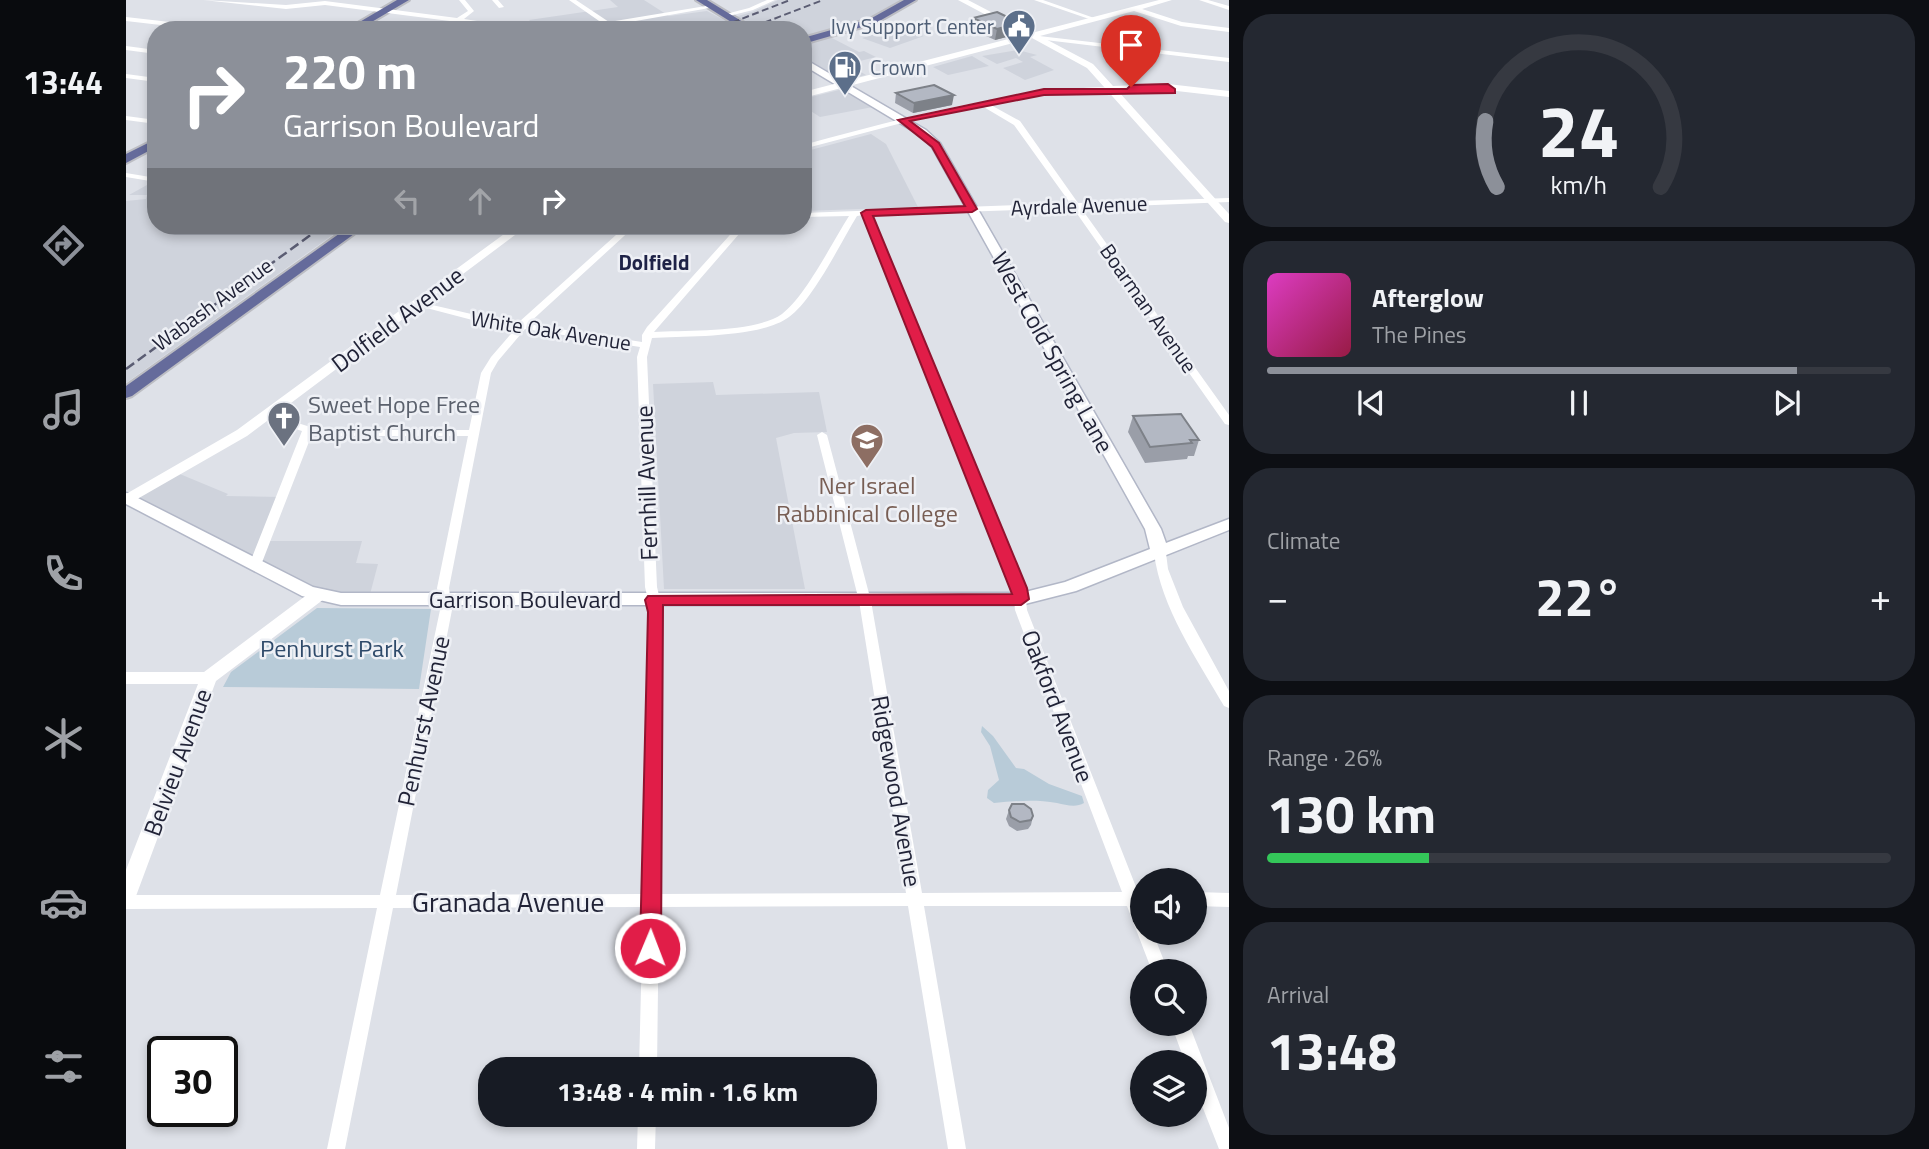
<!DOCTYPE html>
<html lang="en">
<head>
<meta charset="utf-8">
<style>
  :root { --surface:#171b24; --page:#242831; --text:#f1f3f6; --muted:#9ea1a6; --line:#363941; --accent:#8c9099 }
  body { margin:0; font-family:"Titillium Web",sans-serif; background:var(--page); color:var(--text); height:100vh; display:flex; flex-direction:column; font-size:26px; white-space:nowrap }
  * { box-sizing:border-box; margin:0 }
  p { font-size:23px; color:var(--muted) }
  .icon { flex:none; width:38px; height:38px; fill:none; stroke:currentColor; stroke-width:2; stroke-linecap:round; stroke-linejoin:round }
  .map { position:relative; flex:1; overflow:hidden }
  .panel { display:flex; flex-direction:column; gap:14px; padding:14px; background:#0d0f14; width:700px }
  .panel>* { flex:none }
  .top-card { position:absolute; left:21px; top:21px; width:665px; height:214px; border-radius:28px; box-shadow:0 4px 10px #0003; background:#8c9099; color:#fff; overflow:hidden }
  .buttons { position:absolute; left:1004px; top:868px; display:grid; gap:14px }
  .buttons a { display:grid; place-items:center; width:77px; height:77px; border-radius:50%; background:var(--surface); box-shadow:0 4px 10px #0003; font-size:35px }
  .speed { position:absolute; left:21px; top:1036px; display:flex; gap:14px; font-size:35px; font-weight:700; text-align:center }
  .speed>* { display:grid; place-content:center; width:91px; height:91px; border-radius:50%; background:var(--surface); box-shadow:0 4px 10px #0003; line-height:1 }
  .speed .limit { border:4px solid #111; border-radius:10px; background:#fff; color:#111 }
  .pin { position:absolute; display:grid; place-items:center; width:60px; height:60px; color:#fff; margin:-72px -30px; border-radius:50% 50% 50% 0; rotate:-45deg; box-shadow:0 0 7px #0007 }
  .pin .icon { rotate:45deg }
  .me { position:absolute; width:77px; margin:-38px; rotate:1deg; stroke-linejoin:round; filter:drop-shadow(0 0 5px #0008) }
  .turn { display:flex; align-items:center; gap:24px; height:147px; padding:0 21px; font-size:32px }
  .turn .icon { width:91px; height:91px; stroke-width:2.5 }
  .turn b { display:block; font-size:49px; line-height:60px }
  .lanes { display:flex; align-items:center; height:66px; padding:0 21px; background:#0003; justify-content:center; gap:35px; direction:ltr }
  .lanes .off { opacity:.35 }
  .big { font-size:52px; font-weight:700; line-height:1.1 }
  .panel .card { flex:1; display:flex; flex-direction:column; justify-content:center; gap:10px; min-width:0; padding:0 24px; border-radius:28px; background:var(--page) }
  .panel .dial { align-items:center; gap:0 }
  .dial svg { height:182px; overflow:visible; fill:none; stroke:var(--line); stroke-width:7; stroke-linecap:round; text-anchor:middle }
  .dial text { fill:var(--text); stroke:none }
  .song { display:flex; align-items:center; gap:21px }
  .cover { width:84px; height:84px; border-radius:10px; background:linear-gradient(135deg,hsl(310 70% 55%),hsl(340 70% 35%)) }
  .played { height:7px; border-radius:4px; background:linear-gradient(90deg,var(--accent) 85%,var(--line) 85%) }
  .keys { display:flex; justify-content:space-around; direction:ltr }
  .heat { display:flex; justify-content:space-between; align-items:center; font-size:38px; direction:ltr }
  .charge { height:10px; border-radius:5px; background:linear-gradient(90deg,#34c759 26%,var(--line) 0) }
  .trip { position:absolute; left:352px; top:1057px; width:399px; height:70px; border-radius:28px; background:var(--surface); box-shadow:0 4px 10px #0003; font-weight:700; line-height:70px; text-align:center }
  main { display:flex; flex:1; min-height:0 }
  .tab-bar { display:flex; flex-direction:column; width:126px; justify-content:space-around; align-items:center; background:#090b0e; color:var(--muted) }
  .tab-bar .icon { width:49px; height:49px }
  .tab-bar .selected { color:var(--accent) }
  .tab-bar b { font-size:32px; color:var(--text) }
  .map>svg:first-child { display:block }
  .built { fill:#cfd3dc }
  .green { fill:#b8cbd8 }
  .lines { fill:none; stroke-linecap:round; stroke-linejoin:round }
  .secondary-casing { stroke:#b2b7c7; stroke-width:3 }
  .primary-casing { stroke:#bcbdc3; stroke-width:4 }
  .minor { fill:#fff; fill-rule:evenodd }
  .tertiary { fill:#fff; fill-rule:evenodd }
  .secondary { fill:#fff; fill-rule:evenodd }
  .primary { fill:#656b9b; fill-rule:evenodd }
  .rail-far1 { stroke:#5b5d73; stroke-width:2; stroke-dasharray:7 3.5; stroke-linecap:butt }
  .rail { stroke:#5b5d73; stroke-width:2.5; stroke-dasharray:10 4.5; stroke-linecap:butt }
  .wall { fill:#9a9ea8 }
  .shaded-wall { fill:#7d8188 }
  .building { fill:#b3b8c3; stroke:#7d8188; stroke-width:2 }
  .route { fill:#e11d48; stroke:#92132f; stroke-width:2 }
  .labels { text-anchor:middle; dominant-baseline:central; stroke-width:5; stroke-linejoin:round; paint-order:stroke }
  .far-service-label { font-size:21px; fill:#4e5e75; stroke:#eef0f5; text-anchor:end }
  .far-street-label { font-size:21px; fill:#212337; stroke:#eef0f5 }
  .far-neighbourhood-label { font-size:21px; font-weight:bold; fill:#1e2247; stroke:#eef0f5 }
  .street-label { font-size:24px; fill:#212337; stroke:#eef0f5 }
  .worship-label { font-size:24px; fill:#5b616d; stroke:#eef0f5; text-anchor:start }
  .education-label { font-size:24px; fill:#785e54; stroke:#eef0f5 }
  .park-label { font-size:24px; fill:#2e4a6a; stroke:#eef0f5 }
  .near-street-label { font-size:28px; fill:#212337; stroke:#eef0f5 }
</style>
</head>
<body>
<main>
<nav class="tab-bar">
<b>13:44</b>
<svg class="icon selected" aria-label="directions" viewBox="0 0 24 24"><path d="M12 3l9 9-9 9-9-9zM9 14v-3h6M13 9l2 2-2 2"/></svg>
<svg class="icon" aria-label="music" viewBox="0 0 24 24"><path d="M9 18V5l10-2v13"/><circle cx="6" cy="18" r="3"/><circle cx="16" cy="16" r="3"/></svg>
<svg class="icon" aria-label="phone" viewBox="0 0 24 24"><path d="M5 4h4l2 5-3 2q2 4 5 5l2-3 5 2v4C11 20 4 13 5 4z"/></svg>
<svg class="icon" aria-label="climate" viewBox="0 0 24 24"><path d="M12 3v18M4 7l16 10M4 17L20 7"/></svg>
<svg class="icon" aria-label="car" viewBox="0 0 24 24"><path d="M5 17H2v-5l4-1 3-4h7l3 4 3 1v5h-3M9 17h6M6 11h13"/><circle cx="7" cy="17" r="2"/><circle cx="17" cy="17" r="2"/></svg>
<svg class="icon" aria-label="filters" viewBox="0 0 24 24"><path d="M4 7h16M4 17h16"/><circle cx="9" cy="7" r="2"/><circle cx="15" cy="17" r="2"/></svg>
</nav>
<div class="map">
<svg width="1103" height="1149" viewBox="0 0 1103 1149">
  <rect width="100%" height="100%" fill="#dee1e8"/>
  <!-- built -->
  <path class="built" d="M484 0H518L543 16 581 11 598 20 626 12 652 0H775L740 20 677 38V30H407L410 27 403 20 492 7Z
    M770 27 798 36 764 48 736 38Z
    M704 37 733 52 738 51 750 57 722 64 740 75 718 80 677 57V44Z
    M892 50 911 55 904 57 928 70 899 80 877 68 897 62 890 58 871 64 856 56Z
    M846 56 863 66 822 75 807 67Z
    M713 90H718L747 107 694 117 677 106V99Z
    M745 134 760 144 792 207 677 211V152Z
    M30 180V226H219L0 383V201L20 199 21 195H3Z
    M587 382 590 395 693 392 701 432 668 433 650 438 679 589H538L527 384Z
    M49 472 102 494 100 496 155 497 140 541H236L230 563 252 564 243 598H208L1 498Z"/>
  <!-- green -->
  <path class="green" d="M191 608 305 609 293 689 97 687 105 672Z
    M856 726 867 736 890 768 898 769 923 784 956 796 958 803C950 808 940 805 931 803 909 799 890 801 868 803L861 798 862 790 873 780 864 746 855 732Z"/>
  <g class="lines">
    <defs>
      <path id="secondary" d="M677 58 800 130 814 143 1035 529 1040 543 1103 519V530L950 591 895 605H215L176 596 0 504V493L6 495 187 587 215 593H895L939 582 1024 549 1019 529 806 147 792 134 677 65Z"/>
      <path id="primary" d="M271 0H283L232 30H220Z
        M570 0H581L630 30H618Z
        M778 0H790L750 23 677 44V38L744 19Z
        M30 139V147L0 163V154Z
        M224 226H239L6 396 0 398V386Z"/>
    </defs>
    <!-- secondary casing -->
    <use href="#secondary" class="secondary-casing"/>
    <!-- primary casing -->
    <use href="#primary" class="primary-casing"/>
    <!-- minor -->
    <path class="minor" d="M77 0 160 5 199 1 331 18 342 11 333 0H339L348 11 338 19 398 28 394 30 199 5 160 9Z
      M366 0H372L378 7 373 8Z
      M443 0H450L483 22 586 5 589 7 487 25 492 29 486 30Z
      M641 0H649L627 10 599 17 596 15 623 8Z
      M908 0H917L971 19 966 20Z
      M1073 0H1082L1103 6V10Z
      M0 17 96 28 99 30H78L0 21Z
      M913 36 1103 58V62L911 39Z
      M0 46 30 50V54L0 50Z
      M0 74 30 78V82L0 78Z
      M987 88 988 89 985 91 906 97 863 104 894 121 952 203 1103 198V202L955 208 1103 415V425L1099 424 947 208 745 215 899 588 901 610 1012 892H1017V933H1027L1042 971H1026L1001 906H798L840 1149H822L782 906 533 907 531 1069H513L517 907 267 908 219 1149H201L251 908 0 909V895H254L314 610 311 588 342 436H193L186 434 135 565 129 569 123 565 176 431 135 418 134 416 135 414H143L194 430H343L355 373 365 357 390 328 354 322 289 305V301L354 316 393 322 500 226H509L402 324 516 342V335L521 327 612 226H620L528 332C561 330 629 333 656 314 679 297 707 241 723 216L677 217V213L944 203 888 125 856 106 791 119 677 149V145C758 123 840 100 923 92 944 89 967 86 987 88ZM737 215 887 588 889 610 996 892 796 893 745 601 701 435 696 432 691 435 733 601 780 893 533 894 537 612 531 587 521 357 526 338C561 336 635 338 663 317 687 300 715 242 731 216ZM399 329 514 347 511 357 519 587 525 612 518 894 270 895 326 610 323 588 365 373 372 361Z
      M0 116 30 120V124L0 120Z
      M0 173 30 178V182L0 177Z
      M1034 549 1040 553 1042 569 1057 607 1103 691V708L1098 706C1071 659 1035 608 1028 553Z
      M1069 892 1103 893V907L1069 906Z
      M1045 1024H1063L1103 1128V1149H1093L1069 1088V1062H1059Z
      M512 1115H530L529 1149H511Z"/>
    <!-- tertiary -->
    <path class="tertiary" d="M832 0H842L886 23 879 25Z
      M1033 0H1046L1016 9 1056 22 1103 28V32L1055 26 1008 11 914 36 967 64 987 86 1042 84 1103 91V97L1042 90 992 91 1103 214V223L1099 222 961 68 906 38 677 98V92Z
      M389 226H401L121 436 6 502 0 503V494L111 430Z
      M192 590 200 595 198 599 90 681 10 896 7 902 0 904V870L72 684H0V672H78L186 591Z"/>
    <!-- secondary -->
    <use href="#secondary" class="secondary"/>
    <!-- primary -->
    <use href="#primary" class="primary"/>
    <!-- rail-far1 -->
    <path class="rail-far1" d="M587 30 664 0
      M619 30 697 0"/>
    <!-- rail -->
    <path class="rail" d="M0 369 197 226"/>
  </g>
  <!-- wall -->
  <path class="wall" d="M847 18 894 23 892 34 869 40 845 29Z
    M770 93 826 105 787 113 769 103Z
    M1007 416 1073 440 1068 456H1062L1061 459 1019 463 1002 432Z
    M883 810 907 816 905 825 902 829 891 831 883 826 880 819Z"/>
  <!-- shaded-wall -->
  <path class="shaded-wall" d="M894 23 892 34 869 40 871 29Z
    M828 95 826 105 787 113 788 103Z"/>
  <!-- building -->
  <path class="building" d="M871 12 894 23 871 29 847 18Z
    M808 85 828 95 788 103 770 93Z
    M1055 414 1073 440H1064L1066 443 1024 447 1007 416Z
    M886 804H898L905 809 907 816 905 820 894 822 885 817 883 810Z"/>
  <!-- route -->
  <path class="route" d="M1042 84 1049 89V93L918 95 784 121 813 143 851 209 846 212 747 216 901 588 903 599 895 605H537L535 948 532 955 524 958 517 955 514 948 522 612 519 600 522 596 886 594 735 213 740 210 839 206 806 147 772 120 918 89H1001L1005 85Z"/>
  <!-- icons -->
  <defs>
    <symbol id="civic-pin" viewBox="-11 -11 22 30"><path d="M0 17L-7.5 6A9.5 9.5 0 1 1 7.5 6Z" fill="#5c6f8a" stroke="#eef0f5"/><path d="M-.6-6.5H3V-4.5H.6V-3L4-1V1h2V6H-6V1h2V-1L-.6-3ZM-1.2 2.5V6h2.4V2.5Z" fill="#fff"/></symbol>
    <symbol id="fuel-pin" viewBox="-11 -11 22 30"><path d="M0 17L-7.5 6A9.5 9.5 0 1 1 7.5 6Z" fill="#5c6f8a" stroke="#eef0f5"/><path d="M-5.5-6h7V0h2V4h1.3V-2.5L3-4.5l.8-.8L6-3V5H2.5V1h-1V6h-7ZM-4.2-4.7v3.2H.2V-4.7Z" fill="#fff"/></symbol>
    <symbol id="church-pin" viewBox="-11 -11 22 30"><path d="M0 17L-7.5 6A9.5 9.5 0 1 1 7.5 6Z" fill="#6b7280" stroke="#eef0f5"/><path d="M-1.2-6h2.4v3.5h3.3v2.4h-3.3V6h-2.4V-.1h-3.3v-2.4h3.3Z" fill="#fff"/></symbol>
    <symbol id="school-pin" viewBox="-11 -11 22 30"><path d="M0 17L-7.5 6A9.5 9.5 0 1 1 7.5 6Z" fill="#8d6e63" stroke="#eef0f5"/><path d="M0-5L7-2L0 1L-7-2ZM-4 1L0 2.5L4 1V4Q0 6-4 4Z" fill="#fff"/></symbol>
  </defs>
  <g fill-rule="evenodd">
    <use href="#civic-pin" x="874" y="7" width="38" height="52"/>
    <use href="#fuel-pin" x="700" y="48" width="38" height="52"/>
    <use href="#church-pin" x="139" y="399" width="38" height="52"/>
    <use href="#school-pin" x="722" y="421" width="38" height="52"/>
  </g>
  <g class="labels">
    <!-- far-service labels -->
    <g class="far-service-label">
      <text x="868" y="26">Ivy Support Center</text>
      <text x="744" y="67" text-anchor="start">Crown</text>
    </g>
    <!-- far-street labels -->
    <g class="far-street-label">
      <text transform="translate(953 205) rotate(-2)">Ayrdale Avenue</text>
      <text transform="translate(86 304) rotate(-36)">Wabash Avenue</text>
      <text transform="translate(1023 308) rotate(55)">Boarman Avenue</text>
      <text transform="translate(425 330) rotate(9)">White Oak Avenue</text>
    </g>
    <!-- far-neighbourhood labels -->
    <g class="far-neighbourhood-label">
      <text x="528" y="262">Dolfield</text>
    </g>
    <!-- street labels -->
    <g class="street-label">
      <text transform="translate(271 319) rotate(-37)">Dolfield Avenue</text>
      <text transform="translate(927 352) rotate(61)">West Cold Spring Lane</text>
      <text transform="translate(520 483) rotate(-92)">Fernhill Avenue</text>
      <text x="399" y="599">Garrison Boulevard</text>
      <text transform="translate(932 706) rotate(69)">Oakford Avenue</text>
      <text transform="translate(297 721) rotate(-78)">Penhurst Avenue</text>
      <text transform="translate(51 762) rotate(-70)">Belvieu Avenue</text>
      <text transform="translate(771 791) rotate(80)">Ridgewood Avenue</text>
    </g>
    <!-- worship labels -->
    <g class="worship-label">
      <text x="182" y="404">Sweet Hope Free<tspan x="182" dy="28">Baptist Church</tspan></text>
    </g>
    <!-- education labels -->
    <g class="education-label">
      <text x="741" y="485">Ner Israel<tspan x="741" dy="28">Rabbinical College</tspan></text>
    </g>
    <!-- park labels -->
    <g class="park-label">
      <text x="206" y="648">Penhurst Park</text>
    </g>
    <!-- near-street labels -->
    <g class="near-street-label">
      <text x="382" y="901">Granada Avenue</text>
    </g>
  </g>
</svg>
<div class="buttons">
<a><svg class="icon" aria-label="sound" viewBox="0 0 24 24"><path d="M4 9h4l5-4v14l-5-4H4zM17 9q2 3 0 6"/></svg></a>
<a><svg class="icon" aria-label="search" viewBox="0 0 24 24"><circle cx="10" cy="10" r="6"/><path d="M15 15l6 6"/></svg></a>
<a><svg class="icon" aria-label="layers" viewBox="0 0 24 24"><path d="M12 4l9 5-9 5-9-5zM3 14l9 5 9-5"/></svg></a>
</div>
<div class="speed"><div class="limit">30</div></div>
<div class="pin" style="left:1005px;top:87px;background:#d93025"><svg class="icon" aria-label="arrive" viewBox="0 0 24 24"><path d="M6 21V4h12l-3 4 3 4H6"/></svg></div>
<svg class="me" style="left:524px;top:948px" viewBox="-20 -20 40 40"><circle r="17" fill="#e11d48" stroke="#fff" stroke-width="3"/><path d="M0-11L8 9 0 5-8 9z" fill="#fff"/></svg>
<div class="trip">13:48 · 4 min · 1.6 km</div>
<div class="top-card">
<div class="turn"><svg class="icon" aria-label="right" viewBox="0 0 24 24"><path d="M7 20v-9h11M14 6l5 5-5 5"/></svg><div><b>220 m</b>Garrison Boulevard</div></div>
<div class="lanes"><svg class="icon off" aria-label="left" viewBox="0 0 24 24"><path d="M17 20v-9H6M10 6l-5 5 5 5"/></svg><svg class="icon off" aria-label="ahead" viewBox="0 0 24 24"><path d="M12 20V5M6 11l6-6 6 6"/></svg><svg class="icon" aria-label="right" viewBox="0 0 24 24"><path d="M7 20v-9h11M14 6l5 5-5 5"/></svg></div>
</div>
</div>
<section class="panel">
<div class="card dial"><svg viewBox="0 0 100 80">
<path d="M14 69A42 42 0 1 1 86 69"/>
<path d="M14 69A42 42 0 0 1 9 40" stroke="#8c9099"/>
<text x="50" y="56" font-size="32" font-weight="700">24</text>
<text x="50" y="72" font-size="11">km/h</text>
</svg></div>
<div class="card">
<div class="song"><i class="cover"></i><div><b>Afterglow</b><p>The Pines</p></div></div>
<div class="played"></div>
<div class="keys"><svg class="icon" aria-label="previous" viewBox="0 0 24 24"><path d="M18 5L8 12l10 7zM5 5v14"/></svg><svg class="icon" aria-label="pause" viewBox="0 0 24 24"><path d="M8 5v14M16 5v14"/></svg><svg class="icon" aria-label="next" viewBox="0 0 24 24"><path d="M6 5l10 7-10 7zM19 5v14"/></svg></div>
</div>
<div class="card"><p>Climate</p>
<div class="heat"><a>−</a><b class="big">22°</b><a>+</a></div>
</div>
<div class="card"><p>Range · 26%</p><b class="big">130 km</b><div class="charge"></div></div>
<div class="card"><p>Arrival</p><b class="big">13:48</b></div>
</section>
</main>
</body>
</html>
